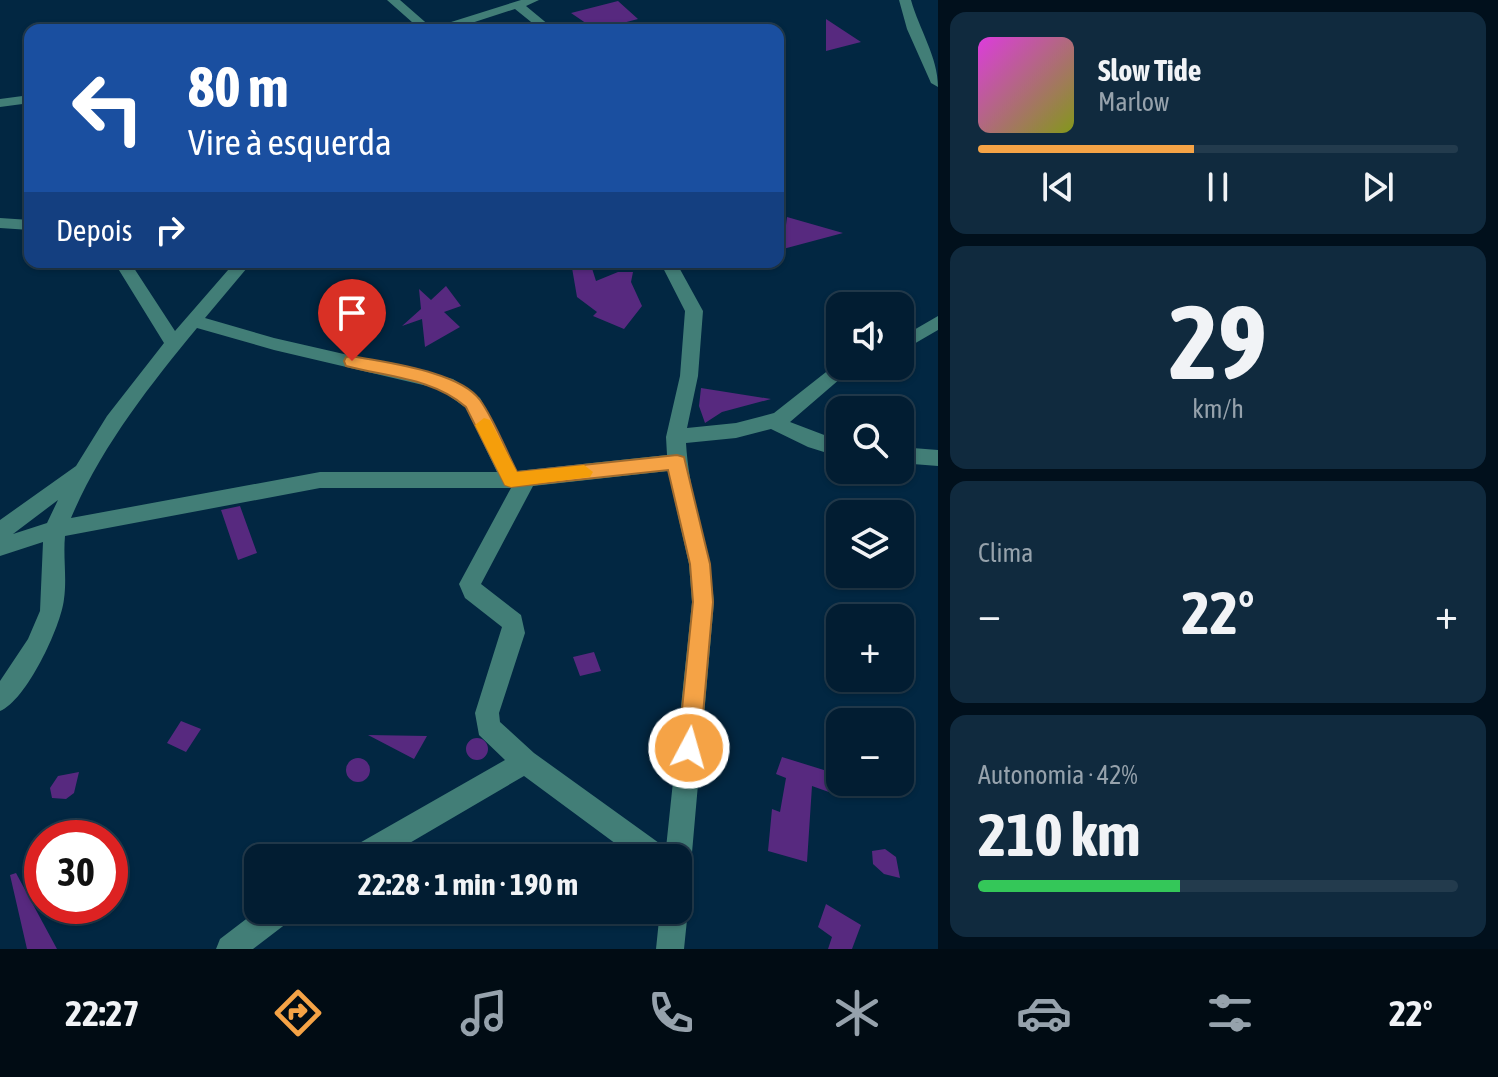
<!DOCTYPE html>
<html lang="pt">
<head>
<meta charset="utf-8">
<style>
  :root { --surface:#021d32; --page:#102a3e; --text:#f1f3f6; --muted:#96a2ac; --line:#233b4d; --accent:#f5a346 }
  body { margin:0; font-family:"Asap Condensed",sans-serif; background:var(--page); color:var(--text); height:100vh; display:flex; flex-direction:column; font-size:30px; white-space:nowrap }
  * { box-sizing:border-box; margin:0 }
  p { font-size:26px; color:var(--muted) }
  .icon { flex:none; width:44px; height:44px; fill:none; stroke:currentColor; stroke-width:2; stroke-linecap:round; stroke-linejoin:round }
  .map { position:relative; flex:1; overflow:hidden }
  .details { display:flex; flex-direction:column; gap:12px; padding:12px; background:#01101c; width:560px }
  .details>* { flex:none }
  .guide { position:absolute; left:24px; top:24px; width:760px; height:244px; border-radius:16px; box-shadow:0 2px 6px #0004,0 0 0 2px var(--line); background:#1a4fa0; color:#fff; overflow:hidden }
  .fabs { position:absolute; left:826px; top:292px; display:grid; gap:16px }
  .fabs a { display:grid; place-items:center; width:88px; height:88px; border-radius:16px; background:var(--surface); box-shadow:0 2px 6px #0004,0 0 0 2px var(--line); font-size:40px }
  .speed { position:absolute; left:24px; top:820px; display:flex; gap:16px; font-size:40px; font-weight:700; text-align:center }
  .speed>* { display:grid; place-content:center; width:104px; height:104px; border-radius:50%; background:var(--surface); box-shadow:0 2px 6px #0004,0 0 0 2px var(--line); line-height:1 }
  .speed .limit { border:12px solid #d22; background:#fff; color:#111 }
  .pin { position:absolute; display:grid; place-items:center; width:68px; height:68px; color:#fff; margin:-82px -34px; border-radius:50% 50% 50% 0; rotate:-45deg; box-shadow:0 0 8px #0007 }
  .pin .icon { rotate:45deg }
  .me { position:absolute; width:88px; margin:-44px; rotate:6deg; stroke-linejoin:round; filter:drop-shadow(0 0 6px #0008) }
  .turn { display:flex; align-items:center; gap:28px; height:168px; padding:0 32px; font-size:36px }
  .turn .icon { width:104px; height:104px; stroke-width:2.5 }
  .turn b { display:block; font-size:56px; line-height:68px }
  .then { display:flex; align-items:center; height:76px; padding:0 32px; background:#0003; gap:16px; font-size:30px }
  .big { font-size:60px; font-weight:700; line-height:1.1 }
  .details .tile { flex:1; display:flex; flex-direction:column; justify-content:center; gap:12px; min-width:0; padding:0 28px; border-radius:16px; background:var(--page) }
  .details .dial { align-items:center; gap:0 }
  .dial b { font-size:104px; line-height:1 }
  .song { display:flex; align-items:center; gap:24px }
  .cover { width:96px; height:96px; border-radius:12px; background:linear-gradient(135deg,hsl(300 70% 55%),hsl(70 70% 35%)) }
  .played { height:8px; border-radius:4px; background:linear-gradient(90deg,var(--accent) 45%,var(--line) 45%) }
  .keys { display:flex; justify-content:space-around; direction:ltr }
  .heat { display:flex; justify-content:space-between; align-items:center; font-size:44px; direction:ltr }
  .charge { height:12px; border-radius:6px; background:linear-gradient(90deg,#34c759 42%,var(--line) 0) }
  .trip { position:absolute; left:244px; top:844px; width:448px; height:80px; border-radius:16px; background:var(--surface); box-shadow:0 2px 6px #0004,0 0 0 2px var(--line); font-weight:700; line-height:80px; text-align:center }
  .tabs { display:flex; height:128px; justify-content:space-around; align-items:center; background:#010c14; color:var(--muted) }
  .tabs .icon { width:56px; height:56px }
  .tabs .on { color:var(--accent) }
  .tabs b { font-size:36px; color:var(--text) }
  main { display:flex; flex:1; min-height:0 }
  .map>svg:first-child { display:block }
  .building { fill:#57297f }
  .lines { fill:none; stroke-linecap:round; stroke-linejoin:round }
  .minor { fill:#427e77; fill-rule:evenodd }
  .route { fill:#f5a346; stroke:#9f6a2e; stroke-width:2 }
  .slow { fill:#f59e0b }
</style>
</head>
<body>
<main>
<div class="map">
<svg width="938" height="949" viewBox="0 0 938 949">
  <rect width="100%" height="100%" fill="#022742"/>
  <!-- building -->
  <path class="building" d="M618 1 638 19 596 30 571 13Z
    M826 19 861 42 826 51Z
    M787 217 843 233 783 249Z
    M571 262H590L596 281 618 272H633L631 282 642 306 624 329 593 316 597 312 577 297Z
    M446 286 461 306 444 312 460 327 425 347 422 319 402 326 421 309 419 289 431 300Z
    M701 388 771 399 722 412 705 423 699 406Z
    M240 506 257 553 238 560 221 510Z
    M594 652 601 671 580 676 573 657Z
    M181 721 201 729 186 752 167 743Z
    M368 735 427 736 414 759Z
    M466 749a11 11 0 1 1 22 0a11 11 0 1 1-22 0Z
    M782 757 840 775V796L812 786 807 862 768 851 772 809 780 812 786 778 776 774Z
    M346 770a12 12 0 1 1 24 0a12 12 0 1 1-24 0Z
    M79 772 74 793 66 799 52 798 50 788 58 776Z
    M885 849 896 857 900 878 884 874 873 864 872 851Z
    M16 873 57 949H27L10 875Z
    M826 904 861 925 852 949H828L832 937 818 927Z"/>
  <g class="lines">
    <!-- minor -->
    <path class="minor" d="M387 0H400L432 28 521 0H539L526 6 555 30H541L515 9 450 30H421Z
      M899 0H911C919 29 938 57 938 87L931 83 907 29Z
      M30 95V103L0 107V99Z
      M0 218 30 220V230L0 228Z
      M114 262H130L175 331 235 262H252L205 318 274 338 453 379 480 398 517 471 667 455 666 437 680 376 685 311 660 262H676L703 311 698 376 687 428 736 423 774 413 840 361V366H855L790 422 840 441V457L808 447 771 429 736 438 686 443C689 497 709 548 714 602L691 864 687 873 678 877V858H635L524 776 384 858H345L349 849 505 760 479 735 475 713 502 627 465 598 459 584 511 488H320L65 536C63 557 67 578 64 599 61 627 26 701 0 711V681L28 639 40 611 43 542 0 556V520L76 466 107 416 164 343ZM197 328 274 350 440 389 466 408 497 472H320L71 518C101 447 150 385 197 328ZM668 471 689 564 692 602 666 848 534 753 500 722 499 713 525 633 521 615 481 584 533 486ZM58 500 47 523 13 534Z
      M938 316V330L900 352V338Z
      M900 447 938 450V466L900 463Z
      M678 898 684 900 688 910 684 949H656L660 910H678Z
      M258 910H295L291 920 253 949H216L220 939Z"/>
  </g>
  <!-- route -->
  <path class="route" d="M352 356C386 363 459 371 480 400 495 421 505 449 517 472L677 455 684 457 710 564 713 602 700 748 697 756 689 759 681 756 678 748 693 602 690 564 668 470 511 487 505 485 466 407C433 378 387 377 346 366L344 361 346 357Z"/>
  <!-- slow -->
  <path class="slow" d="M484 418 490 420 517 472 584 465 593 472 590 477 511 487 505 485 475 425Z"/>
</svg>
<div class="fabs">
<a><svg class="icon" aria-label="sound" viewBox="0 0 24 24"><path d="M4 9h4l5-4v14l-5-4H4zM17 9q2 3 0 6"/></svg></a>
<a><svg class="icon" aria-label="search" viewBox="0 0 24 24"><circle cx="10" cy="10" r="6"/><path d="M15 15l6 6"/></svg></a>
<a><svg class="icon" aria-label="layers" viewBox="0 0 24 24"><path d="M12 4l9 5-9 5-9-5zM3 14l9 5 9-5"/></svg></a>
<a>+</a>
<a>−</a>
</div>
<div class="speed"><div class="limit">30</div></div>
<div class="pin" style="left:352px;top:361px;background:#d93025"><svg class="icon" aria-label="arrive" viewBox="0 0 24 24"><path d="M6 21V4h12l-3 4 3 4H6"/></svg></div>
<svg class="me" style="left:689px;top:748px" viewBox="-20 -20 40 40"><circle r="17" fill="#f5a346" stroke="#fff" stroke-width="3"/><path d="M0-11L8 9 0 5-8 9z" fill="#fff"/></svg>
<div class="trip">22:28 · 1 min · 190 m</div>
<div class="guide">
<div class="turn"><svg class="icon" aria-label="left" viewBox="0 0 24 24"><path d="M17 20v-9H6M10 6l-5 5 5 5"/></svg><div><b>80 m</b>Vire à esquerda</div></div>
<div class="then">Depois<svg class="icon" aria-label="right" viewBox="0 0 24 24"><path d="M7 20v-9h11M14 6l5 5-5 5"/></svg></div>
</div>
</div>
<section class="details">
<div class="tile">
<div class="song"><i class="cover"></i><div><b>Slow Tide</b><p>Marlow</p></div></div>
<div class="played"></div>
<div class="keys"><svg class="icon" aria-label="previous" viewBox="0 0 24 24"><path d="M18 5L8 12l10 7zM5 5v14"/></svg><svg class="icon" aria-label="pause" viewBox="0 0 24 24"><path d="M8 5v14M16 5v14"/></svg><svg class="icon" aria-label="next" viewBox="0 0 24 24"><path d="M6 5l10 7-10 7zM19 5v14"/></svg></div>
</div>
<div class="tile dial"><b>29</b><p>km/h</p></div>
<div class="tile"><p>Clima</p>
<div class="heat"><a>−</a><b class="big">22°</b><a>+</a></div>
</div>
<div class="tile"><p>Autonomia · 42%</p><b class="big">210 km</b><div class="charge"></div></div>
</section>
</main>
<nav class="tabs">
<b>22:27</b>
<svg class="icon on" aria-label="directions" viewBox="0 0 24 24"><path d="M12 3l9 9-9 9-9-9zM9 14v-3h6M13 9l2 2-2 2"/></svg>
<svg class="icon" aria-label="music" viewBox="0 0 24 24"><path d="M9 18V5l10-2v13"/><circle cx="6" cy="18" r="3"/><circle cx="16" cy="16" r="3"/></svg>
<svg class="icon" aria-label="phone" viewBox="0 0 24 24"><path d="M5 4h4l2 5-3 2q2 4 5 5l2-3 5 2v4C11 20 4 13 5 4z"/></svg>
<svg class="icon" aria-label="climate" viewBox="0 0 24 24"><path d="M12 3v18M4 7l16 10M4 17L20 7"/></svg>
<svg class="icon" aria-label="car" viewBox="0 0 24 24"><path d="M5 17H2v-5l4-1 3-4h7l3 4 3 1v5h-3M9 17h6M6 11h13"/><circle cx="7" cy="17" r="2"/><circle cx="17" cy="17" r="2"/></svg>
<svg class="icon" aria-label="filters" viewBox="0 0 24 24"><path d="M4 7h16M4 17h16"/><circle cx="9" cy="7" r="2"/><circle cx="15" cy="17" r="2"/></svg>
<b>22°</b>
</nav>
</body>
</html>
